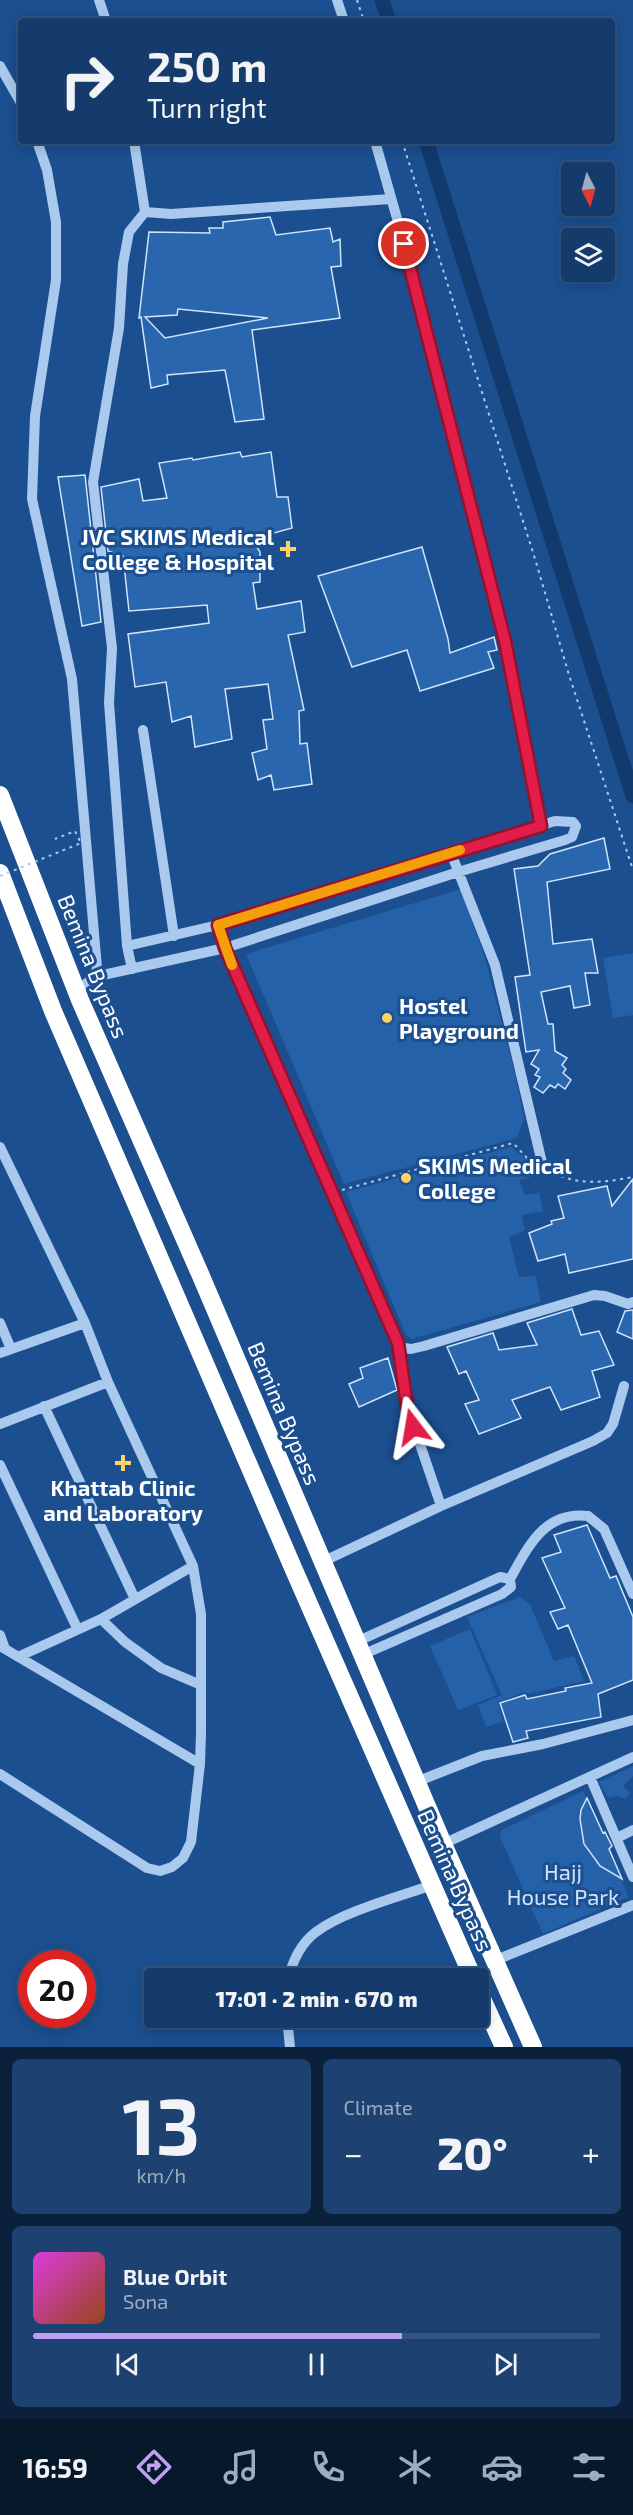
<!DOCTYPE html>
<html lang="en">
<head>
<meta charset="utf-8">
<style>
  :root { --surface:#143b6b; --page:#1d4271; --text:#f1f3f6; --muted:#9dadc1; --line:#33557e; --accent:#bca0f2 }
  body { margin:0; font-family:"Exo 2",sans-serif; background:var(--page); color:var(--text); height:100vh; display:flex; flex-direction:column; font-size:22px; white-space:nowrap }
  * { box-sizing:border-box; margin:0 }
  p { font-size:20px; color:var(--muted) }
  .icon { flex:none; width:33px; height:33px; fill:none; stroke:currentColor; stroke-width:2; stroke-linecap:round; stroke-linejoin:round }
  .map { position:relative; height:2047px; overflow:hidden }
  .side { display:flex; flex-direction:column; gap:12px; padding:12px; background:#0b203b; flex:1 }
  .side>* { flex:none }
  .banner { position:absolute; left:18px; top:18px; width:597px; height:126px; border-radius:6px; box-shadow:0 3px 15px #0003,0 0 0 2px var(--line); background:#143b6b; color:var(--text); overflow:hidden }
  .needle { width:39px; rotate:174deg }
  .buttons { position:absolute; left:561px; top:162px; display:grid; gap:12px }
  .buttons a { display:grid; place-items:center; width:54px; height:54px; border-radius:6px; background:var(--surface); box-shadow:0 3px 15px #0003,0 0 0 2px var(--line); font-size:30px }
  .speed { position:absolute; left:18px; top:1950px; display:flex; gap:12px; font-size:30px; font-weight:700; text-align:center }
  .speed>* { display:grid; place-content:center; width:78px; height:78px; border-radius:50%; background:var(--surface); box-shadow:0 3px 15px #0003,0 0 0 2px var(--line); line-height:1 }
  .speed .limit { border:9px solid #d22; background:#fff; color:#111 }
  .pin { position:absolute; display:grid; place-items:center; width:51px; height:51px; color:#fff; margin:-26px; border:3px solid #fff; border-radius:50%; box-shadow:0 2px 6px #0007 }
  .me { position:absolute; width:66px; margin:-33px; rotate:346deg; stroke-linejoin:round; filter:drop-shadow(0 0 4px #0008) }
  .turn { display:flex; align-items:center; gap:21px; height:126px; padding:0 30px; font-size:27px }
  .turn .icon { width:78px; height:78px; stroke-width:2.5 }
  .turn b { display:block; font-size:42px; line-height:51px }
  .big { font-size:45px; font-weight:800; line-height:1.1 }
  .side .tile { flex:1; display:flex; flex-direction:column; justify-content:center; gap:9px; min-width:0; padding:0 21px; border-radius:9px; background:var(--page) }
  .side .dial { align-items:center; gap:0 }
  .dial b { font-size:78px; line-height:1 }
  .song { display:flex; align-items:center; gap:18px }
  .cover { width:72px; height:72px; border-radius:9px; background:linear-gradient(135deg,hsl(300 70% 55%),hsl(20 70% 35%)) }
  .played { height:6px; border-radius:3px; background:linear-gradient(90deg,var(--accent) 65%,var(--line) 65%) }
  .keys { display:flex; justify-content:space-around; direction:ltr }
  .heat { display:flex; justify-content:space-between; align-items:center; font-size:33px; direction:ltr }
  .side .tiles { flex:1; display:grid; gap:12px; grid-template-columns:1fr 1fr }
  .tile:last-child { grid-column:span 2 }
  .trip { position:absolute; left:144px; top:1968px; width:345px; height:60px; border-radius:6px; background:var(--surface); box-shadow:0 3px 15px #0003,0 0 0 2px var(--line); font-weight:800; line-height:60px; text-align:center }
  .dock { display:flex; height:96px; justify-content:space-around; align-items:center; background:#08182b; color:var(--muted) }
  .dock .icon { width:42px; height:42px }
  .dock .selected { color:var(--accent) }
  .dock b { font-size:27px; color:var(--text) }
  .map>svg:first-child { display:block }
  .green { fill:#2461a8 }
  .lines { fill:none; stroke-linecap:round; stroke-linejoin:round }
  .canal { stroke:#123a6d; stroke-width:15 }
  .building { fill:#2a66ad; stroke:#cfe3fa; stroke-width:1.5; fill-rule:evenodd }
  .path { stroke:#a9c9ee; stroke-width:2; stroke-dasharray:3 4.5; stroke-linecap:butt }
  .minor { stroke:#a9c9ee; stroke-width:10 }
  .highway { stroke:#fff; stroke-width:18 }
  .path-bridge { stroke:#a9c9ee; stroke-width:2; stroke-dasharray:3 4.5; stroke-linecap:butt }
  .route-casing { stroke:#92132f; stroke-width:15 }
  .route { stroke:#e11d48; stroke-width:10 }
  .slow { stroke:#f59e0b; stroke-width:10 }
  .poi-dot { fill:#ffd166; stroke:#1b4f8f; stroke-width:2 }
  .labels { text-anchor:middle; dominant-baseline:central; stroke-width:6; stroke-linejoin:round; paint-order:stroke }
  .poi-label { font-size:22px; font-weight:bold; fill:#fff; stroke:#1b4f8f; text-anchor:start }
  .street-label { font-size:22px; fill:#fff; stroke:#1b4f8f }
  .park-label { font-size:22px; fill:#cfe3fa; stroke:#1b4f8f }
</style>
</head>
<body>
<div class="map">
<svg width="633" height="2047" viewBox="0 0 633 2047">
  <rect width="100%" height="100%" fill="#1b4f8f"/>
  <!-- green -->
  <path class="green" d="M461 889 485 958 516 1078 524 1119 517 1138 344 1184 246 954Z
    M633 953V1015L613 1018 603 958Z
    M511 1147 537 1168 538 1175 519 1181 525 1195 539 1193 543 1211 522 1215 525 1230 509 1237 519 1277 536 1276 541 1302 412 1339 406 1335 346 1192Z
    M520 1597 530 1604 554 1661 574 1656 584 1681 528 1694 525 1692 498 1702 503 1721 486 1727 478 1705 502 1695 467 1617Z
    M470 1629 497 1695 458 1710 430 1646Z
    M633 1766V1776L623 1786 630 1793 626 1799 618 1796 608 1798 599 1782Z
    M583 1791 587 1798C572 1828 585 1866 620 1875L628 1897 543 1934 500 1837 502 1830Z"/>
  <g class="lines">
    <!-- canal -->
    <path class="canal" d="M382 0 389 21
      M426 141 633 796"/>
  </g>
  <!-- building -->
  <path class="building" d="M270 217 276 235 330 228 333 242 340 239 341 266 331 267 340 318 252 330 264 419 235 422 225 370 167 375 168 384 151 388 141 317 139 318 149 232 210 233 209 228H223V222ZM178 309 268 318 165 338 145 317 177 315Z
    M240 452 242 457 271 452 277 497H288L292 528 252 539 260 552V582L253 583 257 609 301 601 305 632 288 635 304 710 299 711 300 744 307 743 312 784 274 790 271 775 258 780 252 753 267 749 263 720 273 719 268 684 225 689 232 739 195 747 191 716 172 722 166 682 135 687 128 634 209 623 207 605 129 611 123 556 108 551 101 487 139 479 143 501 167 498 159 463 192 458 193 460Z
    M85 475 101 622 82 626 58 477Z
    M422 547 448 639 450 653 494 637 497 650 488 652 494 668 420 691 407 650 352 667 318 576Z
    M604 838 610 869 547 882 553 944 592 939 598 973H585L590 1005 574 1008 570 986 541 992 548 1024H553L555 1051 567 1058 562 1065 566 1069 563 1073 571 1080 565 1089 558 1084 555 1088 550 1085 543 1093 534 1087 540 1077 535 1075 539 1069 531 1064 539 1050 526 1052 515 977 530 975 514 869 538 866 550 854Z
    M633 1179V1259L569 1273 565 1254 538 1261 529 1233 552 1224 551 1221 564 1218 558 1196 607 1186 612 1206Z
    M572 1309 581 1335 599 1331 614 1365 592 1371 600 1397 561 1410 550 1387 512 1400 521 1418 479 1434 465 1404 479 1400 466 1371 459 1374 447 1347 493 1333 499 1350 537 1345 527 1323Z
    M633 1310V1339L617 1332 625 1311Z
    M388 1358 397 1390 359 1407 349 1384 363 1378 360 1368Z
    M587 1525 610 1578 616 1576 633 1617V1680L598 1694 601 1717 526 1731 528 1738 513 1742 500 1703 525 1695 527 1699 566 1691 565 1688 592 1683 568 1625 558 1629 550 1612 565 1608 542 1558 561 1552 554 1535Z
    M587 1798 603 1833 605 1832 612 1846 609 1849 622 1879 600 1866 584 1844 580 1819 581 1810Z"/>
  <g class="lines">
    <!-- path -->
    <path class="path" d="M357 0 364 21
      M402 141 536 562 569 675 633 870
      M554 1173C579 1186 607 1182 633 1177
      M342 1190 513 1143 528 1159"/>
    <!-- minor -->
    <path class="minor" d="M99 0 106 21
      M337 0 344 21
      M0 66 21 103
      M37 141 47 170 56 222V280L35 416 32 499 72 679 97 968 94 977 77 991
      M375 141 417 289 505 641 541 826
      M145 212 171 214 391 199
      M143 730 174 936
      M451 853 495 965 543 1167
      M218 925 225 948 397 1343 407 1406 441 1506
      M132 969 127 946 109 703 112 648 93 482 119 328 123 264 129 232 145 212 134 141
      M94 977 225 948 458 872 565 840 572 837 576 826 573 822 555 821 218 925 127 946
      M0 1147 85 1323 108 1382 193 1566 201 1614V1733L200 1764 191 1842 183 1858 172 1867 160 1871 147 1868 0 1774
      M0 1323 11 1349
      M398 1347 411 1349 424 1346 594 1295 605 1296 628 1304 633 1302
      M0 1353 85 1323
      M44 1406 135 1599
      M0 1424 108 1382
      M0 1465 77 1628
      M322 1562 441 1506 593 1441 607 1433 613 1424 624 1386
      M510 1579C528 1547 544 1511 588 1516L604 1529 633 1594
      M101 1619 125 1642 161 1668 201 1685
      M0 1635 5 1649
      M356 1642 500 1577 510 1579 511 1587 502 1594 362 1655
      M0 1646 200 1764
      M20 1656 101 1619 193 1566
      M590 1777 633 1877
      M416 1782 482 1756 543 1744 633 1720
      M617 1838 633 1830
      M443 1844 633 1757
      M496 1960 633 1905
      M289 1978C292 1961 302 1942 316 1932 344 1911 399 1897 432 1885
      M287 2018 290 2047"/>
    <!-- highway -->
    <path class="highway" d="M0 795 80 1000 201 1276 443 1844 533 2047
      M0 873 53 1011 294 1570 473 1978
      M478 1990 504 2047"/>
    <!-- path-bridge -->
    <path class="path-bridge" d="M0 876 81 843 75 831 55 839"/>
  </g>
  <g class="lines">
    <defs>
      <path id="route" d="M404 244 505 641 541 826 218 925 225 948 398 1343 407 1406 413 1427"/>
    </defs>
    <!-- route casing -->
    <use href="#route" class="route-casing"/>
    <!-- route -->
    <use href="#route" class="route"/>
    <!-- slow -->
    <path class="slow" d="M232 965 218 925 460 850"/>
  </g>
  <!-- markers -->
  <g class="poi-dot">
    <path d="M285 540h6v6h6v6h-6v6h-6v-6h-6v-6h6z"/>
    <circle cx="387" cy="1018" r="6"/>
    <circle cx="406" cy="1178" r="6"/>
    <path d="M120 1454h6v6h6v6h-6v6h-6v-6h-6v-6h6z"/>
  </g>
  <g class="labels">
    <!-- poi labels -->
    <g class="poi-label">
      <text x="274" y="536" text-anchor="end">JVC SKIMS Medical<tspan x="274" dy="25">College &amp; Hospital</tspan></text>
      <text x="399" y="1005">Hostel<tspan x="399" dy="25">Playground</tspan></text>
      <text x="418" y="1165">SKIMS Medical<tspan x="418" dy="25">College</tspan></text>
      <text x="123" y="1487" text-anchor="middle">Khattab Clinic<tspan x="123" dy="25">and Laboratory</tspan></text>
    </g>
    <!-- street labels -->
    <g class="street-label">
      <text transform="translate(94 966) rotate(68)">Bemina Bypass</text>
      <text transform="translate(285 1413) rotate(67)">Bemina Bypass</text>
      <text transform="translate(456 1880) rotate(66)">Bemina Bypass</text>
    </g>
    <!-- park labels -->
    <g class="park-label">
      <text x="563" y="1871">Hajj<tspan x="563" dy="25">House Park</tspan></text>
    </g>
  </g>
</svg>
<div class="buttons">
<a><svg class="needle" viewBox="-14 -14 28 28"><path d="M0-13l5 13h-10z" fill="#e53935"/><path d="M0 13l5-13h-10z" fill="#9dadc1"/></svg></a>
<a><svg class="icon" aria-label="layers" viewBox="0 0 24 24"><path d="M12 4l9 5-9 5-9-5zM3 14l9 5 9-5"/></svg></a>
</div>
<div class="speed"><div class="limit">20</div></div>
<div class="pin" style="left:404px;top:244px;background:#d93025"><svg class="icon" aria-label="arrive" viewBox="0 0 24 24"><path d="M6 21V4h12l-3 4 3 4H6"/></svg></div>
<svg class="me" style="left:413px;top:1427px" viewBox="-20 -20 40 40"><path d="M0-17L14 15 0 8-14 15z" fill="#e11d48" stroke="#fff" stroke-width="4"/></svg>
<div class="trip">17:01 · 2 min · 670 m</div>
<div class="banner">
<div class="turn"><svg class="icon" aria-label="right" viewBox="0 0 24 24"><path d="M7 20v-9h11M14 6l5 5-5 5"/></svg><div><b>250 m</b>Turn right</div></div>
</div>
</div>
<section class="side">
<div class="tiles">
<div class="tile dial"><b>13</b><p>km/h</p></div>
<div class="tile"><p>Climate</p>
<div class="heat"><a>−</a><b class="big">20°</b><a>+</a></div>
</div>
<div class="tile">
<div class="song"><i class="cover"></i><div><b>Blue Orbit</b><p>Sona</p></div></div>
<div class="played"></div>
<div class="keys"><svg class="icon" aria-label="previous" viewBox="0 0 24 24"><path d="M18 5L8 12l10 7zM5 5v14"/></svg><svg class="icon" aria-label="pause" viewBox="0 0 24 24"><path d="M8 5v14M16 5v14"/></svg><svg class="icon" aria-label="next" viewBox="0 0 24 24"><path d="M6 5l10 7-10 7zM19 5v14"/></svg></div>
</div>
</div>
</section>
<nav class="dock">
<b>16:59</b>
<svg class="icon selected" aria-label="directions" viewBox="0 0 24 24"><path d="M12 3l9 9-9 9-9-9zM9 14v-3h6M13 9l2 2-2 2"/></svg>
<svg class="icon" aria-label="music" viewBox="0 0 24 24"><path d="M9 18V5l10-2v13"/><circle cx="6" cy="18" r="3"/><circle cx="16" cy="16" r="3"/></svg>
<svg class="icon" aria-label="phone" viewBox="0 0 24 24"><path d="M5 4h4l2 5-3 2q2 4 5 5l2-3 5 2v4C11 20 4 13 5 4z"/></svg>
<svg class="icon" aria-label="climate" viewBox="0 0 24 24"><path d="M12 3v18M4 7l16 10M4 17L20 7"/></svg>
<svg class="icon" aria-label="car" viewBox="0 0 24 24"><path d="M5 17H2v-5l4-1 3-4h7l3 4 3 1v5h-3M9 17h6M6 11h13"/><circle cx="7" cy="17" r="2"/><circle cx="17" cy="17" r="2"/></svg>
<svg class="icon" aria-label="filters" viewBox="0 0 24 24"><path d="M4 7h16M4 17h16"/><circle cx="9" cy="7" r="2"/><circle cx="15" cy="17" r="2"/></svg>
</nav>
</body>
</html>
